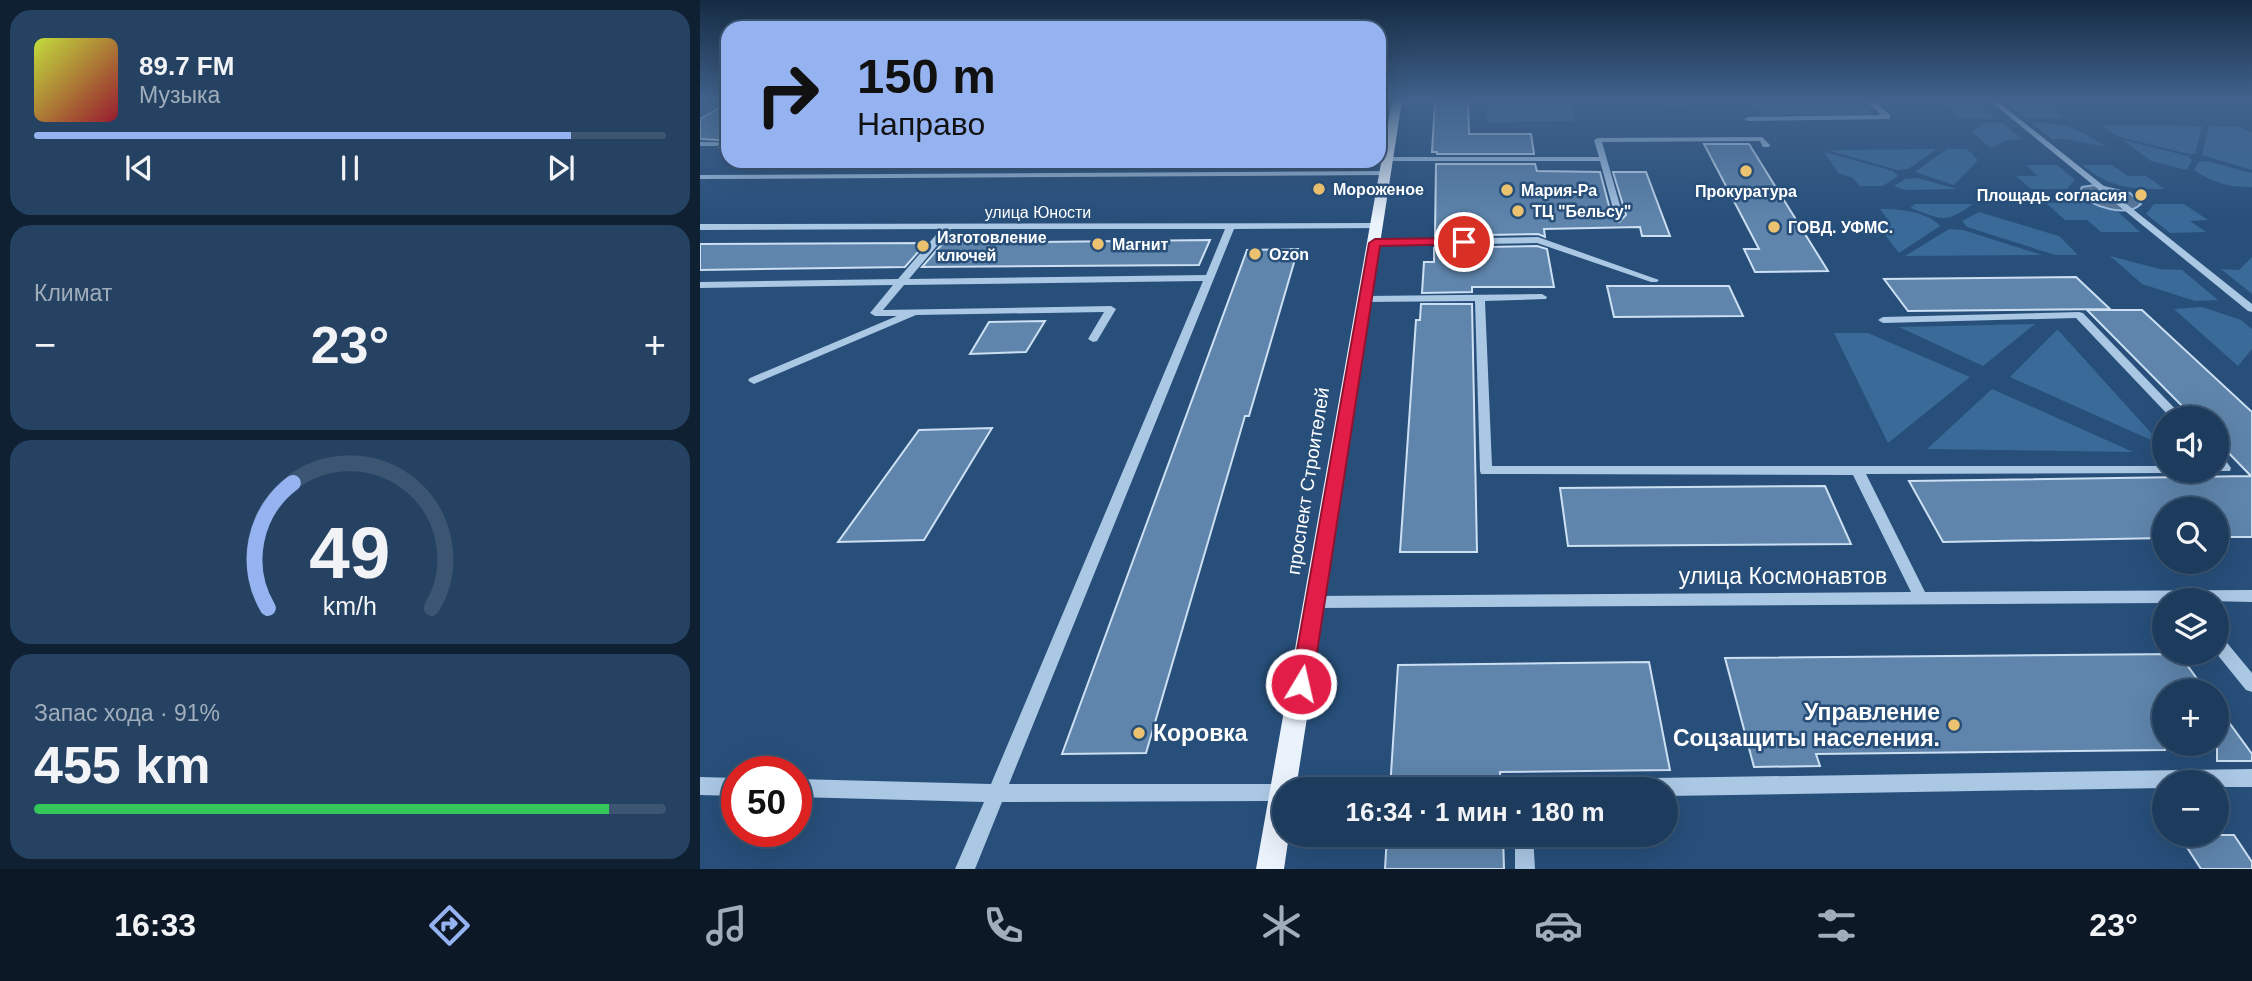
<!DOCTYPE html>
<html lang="ru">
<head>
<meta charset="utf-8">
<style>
  :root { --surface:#1d3b5c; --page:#254262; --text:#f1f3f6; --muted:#a0adbb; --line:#3b5572; --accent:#95b2f1 }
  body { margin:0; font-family:Arial,sans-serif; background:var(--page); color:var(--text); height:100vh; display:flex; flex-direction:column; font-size:26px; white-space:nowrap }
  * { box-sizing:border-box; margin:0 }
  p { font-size:23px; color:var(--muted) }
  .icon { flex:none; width:38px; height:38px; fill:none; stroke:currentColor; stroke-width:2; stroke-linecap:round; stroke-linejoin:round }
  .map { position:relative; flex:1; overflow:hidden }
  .side { display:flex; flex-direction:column; gap:10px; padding:10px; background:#102033; width:700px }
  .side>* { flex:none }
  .top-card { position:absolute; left:21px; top:21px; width:665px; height:147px; border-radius:21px; box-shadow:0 7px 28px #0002,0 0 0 2px var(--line); background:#95b2f1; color:#111; overflow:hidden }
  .buttons { position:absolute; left:1452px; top:406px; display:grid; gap:14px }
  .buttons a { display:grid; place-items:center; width:77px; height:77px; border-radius:50%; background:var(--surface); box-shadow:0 7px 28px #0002,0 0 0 2px var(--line); font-size:35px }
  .speed { position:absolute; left:21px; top:756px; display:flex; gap:14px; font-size:35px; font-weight:700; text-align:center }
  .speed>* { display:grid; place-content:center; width:91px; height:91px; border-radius:50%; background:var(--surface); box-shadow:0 7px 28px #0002,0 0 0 2px var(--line); line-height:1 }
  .speed .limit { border:10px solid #d22; background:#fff; color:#111 }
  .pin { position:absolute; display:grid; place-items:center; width:60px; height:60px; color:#fff; margin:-30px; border:4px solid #fff; border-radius:50%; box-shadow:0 2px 7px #0007 }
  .me { position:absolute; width:77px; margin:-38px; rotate:9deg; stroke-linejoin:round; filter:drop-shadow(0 0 5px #0008) }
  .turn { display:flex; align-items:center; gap:24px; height:147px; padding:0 21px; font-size:32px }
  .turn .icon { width:91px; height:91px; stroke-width:2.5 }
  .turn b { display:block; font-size:49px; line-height:60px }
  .big { font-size:52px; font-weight:700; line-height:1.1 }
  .side .tile { flex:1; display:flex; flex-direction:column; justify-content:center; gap:10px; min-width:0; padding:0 24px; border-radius:21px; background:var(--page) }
  .side .dial { align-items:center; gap:0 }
  .dial svg { height:182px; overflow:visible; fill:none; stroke:var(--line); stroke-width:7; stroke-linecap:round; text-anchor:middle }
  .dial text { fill:var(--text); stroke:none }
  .song { display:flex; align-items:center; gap:21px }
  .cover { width:84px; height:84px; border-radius:10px; background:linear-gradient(135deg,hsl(70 70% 55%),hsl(350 70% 35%)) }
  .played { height:7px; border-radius:4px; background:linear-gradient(90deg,var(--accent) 85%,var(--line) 85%) }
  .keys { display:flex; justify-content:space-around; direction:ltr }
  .heat { display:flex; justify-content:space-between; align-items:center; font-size:38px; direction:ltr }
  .charge { height:10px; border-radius:5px; background:linear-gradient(90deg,#34c759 91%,var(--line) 0) }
  .trip { position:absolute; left:572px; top:777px; width:406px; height:70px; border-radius:35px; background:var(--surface); box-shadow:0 7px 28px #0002,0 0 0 2px var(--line); font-weight:700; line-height:70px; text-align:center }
  .menu { display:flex; height:112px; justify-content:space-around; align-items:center; background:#0c1825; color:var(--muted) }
  .menu .icon { width:49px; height:49px }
  .menu .selected { color:var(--accent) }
  .menu b { font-size:32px; color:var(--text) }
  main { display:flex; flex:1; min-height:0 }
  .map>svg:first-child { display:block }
  .green { fill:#3a6a98 }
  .water { fill:#597796; stroke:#9fc2e4; stroke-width:2 }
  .building { fill:#5f85ac; stroke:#cde0f3; stroke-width:2 }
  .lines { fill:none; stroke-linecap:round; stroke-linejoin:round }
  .minor { fill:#aac7e4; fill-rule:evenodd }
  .major { fill:#eaf2fc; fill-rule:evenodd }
  .route { fill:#e11d48; stroke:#92132f; stroke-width:2 }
  .poi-dot { fill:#ecc270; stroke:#274f7a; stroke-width:2.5 }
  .labels { text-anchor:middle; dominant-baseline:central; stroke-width:5; stroke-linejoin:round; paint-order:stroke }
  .far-poi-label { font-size:16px; font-weight:bold; fill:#fff; stroke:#274f7a; text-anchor:start }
  .far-street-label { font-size:16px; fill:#fff; stroke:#274f7a }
  .street-label { font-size:19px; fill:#fff; stroke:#274f7a }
  .near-street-label { font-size:23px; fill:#fff; stroke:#274f7a }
  .near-poi-label { font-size:23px; font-weight:bold; fill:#fff; stroke:#274f7a; text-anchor:end }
</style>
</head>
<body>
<main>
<section class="side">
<div class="tile">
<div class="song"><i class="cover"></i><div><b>89.7 FM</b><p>Музыка</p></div></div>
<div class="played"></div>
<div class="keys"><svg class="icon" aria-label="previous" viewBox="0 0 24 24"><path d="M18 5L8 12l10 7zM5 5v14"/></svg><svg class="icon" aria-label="pause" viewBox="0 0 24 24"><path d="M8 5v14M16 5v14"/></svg><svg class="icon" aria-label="next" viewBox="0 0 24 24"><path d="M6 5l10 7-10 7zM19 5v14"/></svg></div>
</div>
<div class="tile"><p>Климат</p>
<div class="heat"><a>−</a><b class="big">23°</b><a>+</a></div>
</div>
<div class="tile dial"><svg viewBox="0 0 100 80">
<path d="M14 69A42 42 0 1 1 86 69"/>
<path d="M14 69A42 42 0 0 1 25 14" stroke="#95b2f1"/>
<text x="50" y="56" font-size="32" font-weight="700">49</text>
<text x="50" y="72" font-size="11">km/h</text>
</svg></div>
<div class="tile"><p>Запас хода · 91%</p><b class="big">455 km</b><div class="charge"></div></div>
</section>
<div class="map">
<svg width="1552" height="869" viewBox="0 0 1552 869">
  <rect width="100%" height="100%" fill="#274f7a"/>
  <!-- green -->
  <path class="green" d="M786 101H982L985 106H969L966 101H870L875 121 787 122Z
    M1051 101H1160L1173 114 1061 115Z
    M1240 101H1274L1296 119H1261Z
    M1304 101H1341L1365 118H1325Z
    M1284 123H1302L1322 139 1307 140 1291 148 1272 132Z
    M1331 123C1363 122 1381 129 1406 147L1367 139H1352Z
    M1401 125 1502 126 1495 154H1489L1416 136Z
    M1509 126H1539L1552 133V170L1502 155Z
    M1423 140 1488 156 1492 160 1487 170 1451 161Z
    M1237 149 1208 169 1197 170 1128 150Z
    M1247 149H1267L1278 160 1254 185 1215 172Z
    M1124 152 1193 171 1198 176 1183 186H1160L1153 178 1138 173Z
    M1507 161 1552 173V187C1528 187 1514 183 1494 170L1499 162Z
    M1326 165H1357L1375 180 1367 189H1331L1316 176H1337Z
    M1382 165H1412L1428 176H1446L1465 189C1429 189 1411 188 1382 165Z
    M1218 178 1257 189 1205 190 1194 186 1205 179Z
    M1382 202 1418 212 1440 232H1401L1387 220H1365L1346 203Z
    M1215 204H1273C1243 225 1243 219 1210 208Z
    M1454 204H1484L1508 220 1490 221 1506 232 1470 233 1446 214Z
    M1180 209C1199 209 1227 211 1240 226L1199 253 1179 227 1188 220Z
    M1279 212 1359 236 1378 255H1355L1267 227 1262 221Z
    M1249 229 1263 230 1342 255 1205 256Z
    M1410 256 1460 269 1482 270 1518 300 1495 301 1442 284Z
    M1552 257V294L1521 269 1539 270Z
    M1502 307 1541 320 1552 329V349L1538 366 1474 309Z
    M1335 324 1283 366 1199 327Z
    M1357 330H1358L1462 445 1310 377Z
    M1134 333H1168L1270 377 1188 443Z
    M1292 389 1433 452 1227 449Z"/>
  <!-- water -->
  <path class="water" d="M1395 185 1430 193 1441 204C1427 218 1392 207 1379 193L1382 187Z"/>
  <!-- building -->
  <path class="building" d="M735 101H768L769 134H831L834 154H737V152H732Z
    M28 103V147H20L23 143 18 140 0 139V119Z
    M1004 144H1049L1128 271 1055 272 1044 249H1059Z
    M736 164H835L837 171 900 172 912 217 919 222 926 215 913 172H946L970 236H942L940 227 844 229 845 237 838 234 735 236Z
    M510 240 499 265 222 267 243 243Z
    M226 243 205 267 0 270V244Z
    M837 246 847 249 854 287H772V292L722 293 724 262H734V248Z
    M598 249 549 416H545L446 753 362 754 547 250Z
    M1376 277 1410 309 1208 311 1184 279Z
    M907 286H1029L1043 316 914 317Z
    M721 304H772L777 552H700L716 320H720Z
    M1387 310H1442L1552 412V537H1517V509H1465V538L1243 542 1209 481 1551 476 1517 441V418H1494Z
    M345 321 326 352 270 354 289 322Z
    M292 428 224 540 138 542 219 430Z
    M1125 486 1151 544 868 546 860 488Z
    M1479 654 1506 691H1465V750L1116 754 1120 766 1054 767 1025 658Z
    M949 662 970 770 800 772 801 789H690L698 665Z
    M1517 706 1552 754V761H1517Z
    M687 835H803L804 869H685Z
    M1479 835H1534L1552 862V869H1501Z"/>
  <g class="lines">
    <!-- minor -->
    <path class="minor" d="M1167 101H1174L1190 115V119L1048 121 1044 119 1048 117 1181 115Z
      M1290 101H1297L1552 304V312L1548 311Z
      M1062 137 1070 145 1069 147H1063L1060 141 902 142 923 216 919 219 915 216 900 161H688L684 159 688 157H899L894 140 898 138Z
      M0 142H17L21 144 17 146H0Z
      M687 171 688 173 684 175 0 179V175Z
      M677 223 680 224V228L534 229 309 784H583L590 789H584V801L302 802 275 869H255L284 802 96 797V779L291 784 503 281 204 285 183 310 411 306 416 309 397 341 393 342 388 339 404 312 216 315 54 384 50 382 48 380 50 378 197 316H175L170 313 193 285 0 288V282L198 279 241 229 0 230V224ZM251 229H525L506 275 209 279Z
      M838 237 959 280 957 282H951L837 243 675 246 670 243 675 240Z
      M842 294 847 297 846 299 785 301 792 466H1465V471H1471L1470 473 1166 474 1225 592 1552 590V602L1465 600V603L615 608 610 606 608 602 610 598 615 596 1211 592 1153 475 781 474 780 471 775 301 665 302 660 299 665 296Z
      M1379 312 1383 313 1484 418H1471L1376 318 1183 323 1178 320 1183 317Z
      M1517 456C1523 457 1528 463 1531 468L1530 471H1512H1517Z
      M1517 636 1523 638 1552 673V692L1546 690 1516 653H1517Z
      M1552 769V787H1517V782H1465V788L966 796V789H812L815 783 821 780Z
      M0 777 37 778V796L0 795Z
      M815 835H833L835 869H815Z"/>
    <!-- major -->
    <path class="major" d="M692 101H702L596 789H584V835H589L584 869H556Z"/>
  </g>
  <!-- sky -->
  <linearGradient id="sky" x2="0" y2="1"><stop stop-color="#152b43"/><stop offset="0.45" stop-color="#41638d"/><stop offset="1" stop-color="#41638d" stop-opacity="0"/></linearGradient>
  <rect width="1552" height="222" fill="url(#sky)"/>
  <!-- route -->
  <path class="route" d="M764 238 769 239V244L680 246 612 684 609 690 601 693 594 690 591 684 669 243 675 239Z"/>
  <!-- markers -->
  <g class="poi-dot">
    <circle cx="1046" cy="171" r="7"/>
    <circle cx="619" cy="189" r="7"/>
    <circle cx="807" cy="190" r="7"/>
    <circle cx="1441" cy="195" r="7"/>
    <circle cx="818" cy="211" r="7"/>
    <circle cx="1074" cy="227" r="7"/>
    <circle cx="398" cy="244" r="7"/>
    <circle cx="223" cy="246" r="7"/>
    <circle cx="555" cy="254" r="7"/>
    <circle cx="1254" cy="725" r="7"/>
    <circle cx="439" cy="733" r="7"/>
  </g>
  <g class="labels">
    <!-- far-poi labels -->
    <g class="far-poi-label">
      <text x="633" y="189">Мороженое</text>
      <text x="821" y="190">Мария-Ра</text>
      <text x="1046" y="191" text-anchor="middle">Прокуратура</text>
      <text x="1427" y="195" text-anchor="end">Площадь согласия</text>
      <text x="832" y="211">ТЦ "Бельсу"</text>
      <text x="1088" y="227">ГОВД. УФМС.</text>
      <text x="237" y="237">Изготовление<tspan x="237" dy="18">ключей</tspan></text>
      <text x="412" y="244">Магнит</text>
      <text x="569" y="254">Ozon</text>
    </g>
    <!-- far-street labels -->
    <g class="far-street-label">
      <text x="338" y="212">улица Юности</text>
    </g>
    <!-- street labels -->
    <g class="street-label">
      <text transform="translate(608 481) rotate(-81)">проспект Строителей</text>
    </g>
    <!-- near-street labels -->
    <g class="near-street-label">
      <text x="1083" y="576">улица Космонавтов</text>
    </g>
    <!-- near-poi labels -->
    <g class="near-poi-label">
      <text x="1240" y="712">Управление<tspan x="1240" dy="26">Соцзащиты населения.</tspan></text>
      <text x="453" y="733" text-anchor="start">Коровка</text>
    </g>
  </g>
</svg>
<div class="buttons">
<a><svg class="icon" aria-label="sound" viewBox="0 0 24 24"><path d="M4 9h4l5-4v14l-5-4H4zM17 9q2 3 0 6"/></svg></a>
<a><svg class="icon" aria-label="search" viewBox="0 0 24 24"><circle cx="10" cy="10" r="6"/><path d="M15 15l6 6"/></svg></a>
<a><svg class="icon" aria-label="layers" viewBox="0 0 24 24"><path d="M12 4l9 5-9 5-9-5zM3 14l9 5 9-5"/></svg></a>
<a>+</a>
<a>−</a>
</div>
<div class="speed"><div class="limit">50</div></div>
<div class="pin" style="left:764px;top:242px;background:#d93025"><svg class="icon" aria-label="arrive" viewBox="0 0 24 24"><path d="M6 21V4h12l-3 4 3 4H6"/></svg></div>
<svg class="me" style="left:601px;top:684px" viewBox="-20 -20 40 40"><circle r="17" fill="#e11d48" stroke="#fff" stroke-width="3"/><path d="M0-11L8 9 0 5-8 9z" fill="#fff"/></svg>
<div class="trip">16:34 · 1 мин · 180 m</div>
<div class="top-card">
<div class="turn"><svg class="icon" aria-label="right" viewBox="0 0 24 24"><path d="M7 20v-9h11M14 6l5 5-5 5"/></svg><div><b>150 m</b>Направо</div></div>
</div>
</div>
</main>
<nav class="menu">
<b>16:33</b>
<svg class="icon selected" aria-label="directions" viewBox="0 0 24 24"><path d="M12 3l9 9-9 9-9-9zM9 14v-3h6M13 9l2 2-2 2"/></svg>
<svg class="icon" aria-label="music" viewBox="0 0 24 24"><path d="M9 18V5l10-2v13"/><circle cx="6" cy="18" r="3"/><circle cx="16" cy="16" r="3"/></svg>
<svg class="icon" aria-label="phone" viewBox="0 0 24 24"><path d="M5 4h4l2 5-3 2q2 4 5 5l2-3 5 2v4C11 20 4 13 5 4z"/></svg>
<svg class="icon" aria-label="climate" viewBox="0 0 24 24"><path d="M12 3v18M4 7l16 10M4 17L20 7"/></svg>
<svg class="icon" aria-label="car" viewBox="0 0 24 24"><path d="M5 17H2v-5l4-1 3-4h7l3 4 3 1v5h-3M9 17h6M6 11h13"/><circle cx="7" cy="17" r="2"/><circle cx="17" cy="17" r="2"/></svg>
<svg class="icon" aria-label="filters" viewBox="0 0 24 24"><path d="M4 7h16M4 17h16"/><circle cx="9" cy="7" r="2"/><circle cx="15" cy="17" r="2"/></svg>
<b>23°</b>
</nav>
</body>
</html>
